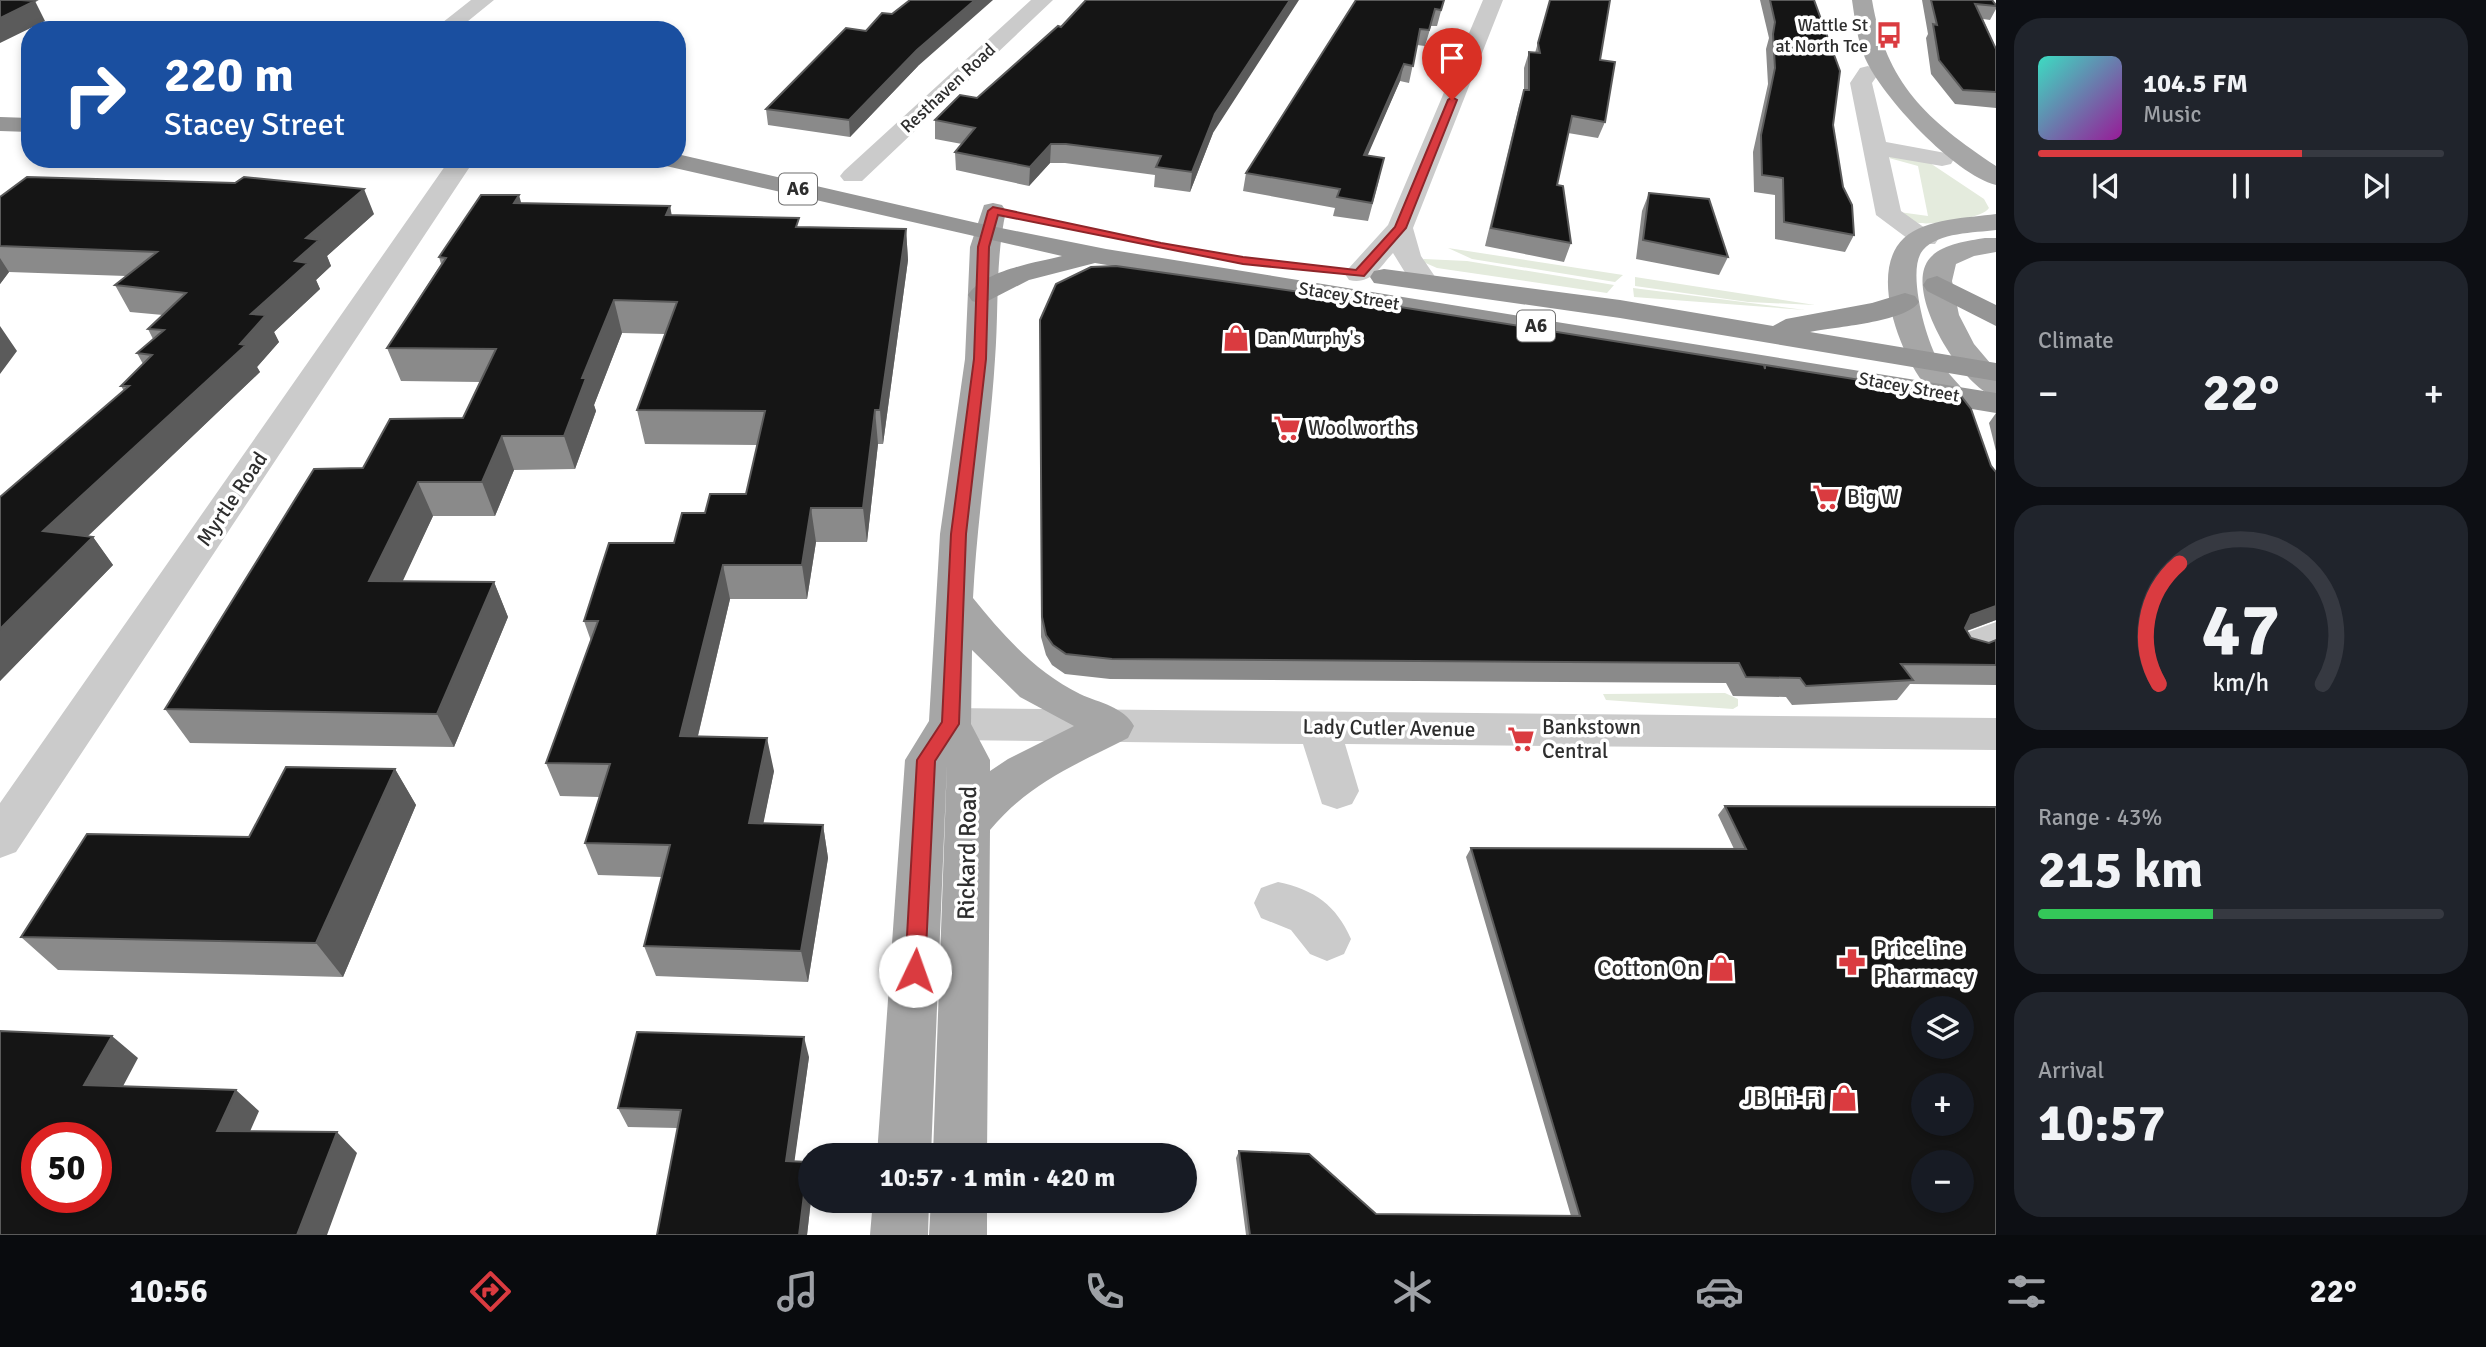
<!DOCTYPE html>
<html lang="en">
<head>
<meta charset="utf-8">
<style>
  :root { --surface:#171b24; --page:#20242c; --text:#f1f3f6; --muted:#9ea1a6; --line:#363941; --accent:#da3b40 }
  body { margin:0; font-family:Signika,sans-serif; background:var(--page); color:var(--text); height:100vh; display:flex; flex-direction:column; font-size:26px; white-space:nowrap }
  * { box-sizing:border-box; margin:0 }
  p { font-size:23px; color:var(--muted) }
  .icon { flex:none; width:38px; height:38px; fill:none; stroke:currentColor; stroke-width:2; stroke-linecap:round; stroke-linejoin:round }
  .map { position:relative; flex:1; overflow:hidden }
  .side { display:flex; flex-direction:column; gap:18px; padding:18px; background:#0d0f14; width:490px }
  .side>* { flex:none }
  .banner { position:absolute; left:21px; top:21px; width:665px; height:147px; border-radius:28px; box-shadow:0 4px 10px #0003; background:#1a4fa0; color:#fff; overflow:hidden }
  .buttons { position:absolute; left:1911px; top:996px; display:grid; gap:14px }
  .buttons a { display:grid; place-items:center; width:63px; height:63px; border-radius:50%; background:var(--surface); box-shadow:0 4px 10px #0003; font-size:35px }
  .speed { position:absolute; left:21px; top:1122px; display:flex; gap:14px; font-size:35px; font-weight:700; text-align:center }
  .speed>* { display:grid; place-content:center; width:91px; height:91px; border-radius:50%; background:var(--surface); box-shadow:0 4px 10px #0003; line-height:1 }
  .speed .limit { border:10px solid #d22; background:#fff; color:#111 }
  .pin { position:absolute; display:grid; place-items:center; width:60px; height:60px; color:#fff; margin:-72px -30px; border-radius:50% 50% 50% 0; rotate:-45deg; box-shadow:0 0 7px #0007 }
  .pin .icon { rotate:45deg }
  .me { position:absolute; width:77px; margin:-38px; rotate:3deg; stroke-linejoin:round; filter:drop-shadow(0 0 5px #0008) }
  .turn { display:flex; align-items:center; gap:24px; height:147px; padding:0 28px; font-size:32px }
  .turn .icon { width:91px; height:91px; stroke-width:2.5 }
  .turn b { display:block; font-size:49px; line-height:60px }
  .big { font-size:52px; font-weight:700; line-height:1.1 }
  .side .card { flex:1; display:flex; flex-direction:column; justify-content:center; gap:10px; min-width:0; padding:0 24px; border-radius:28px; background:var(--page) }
  .side .dial { align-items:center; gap:0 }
  .dial svg { height:182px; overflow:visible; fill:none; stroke:var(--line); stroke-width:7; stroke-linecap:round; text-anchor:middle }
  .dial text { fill:var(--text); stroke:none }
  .song { display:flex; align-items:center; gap:21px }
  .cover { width:84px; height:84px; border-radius:10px; background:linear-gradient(135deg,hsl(170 70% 55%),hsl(300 70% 35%)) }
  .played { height:7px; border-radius:4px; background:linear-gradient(90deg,var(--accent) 65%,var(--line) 65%) }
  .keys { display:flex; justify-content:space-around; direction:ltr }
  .heat { display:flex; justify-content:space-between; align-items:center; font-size:38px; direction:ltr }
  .charge { height:10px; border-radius:5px; background:linear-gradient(90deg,#34c759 43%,var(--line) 0) }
  .trip { position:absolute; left:798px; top:1143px; width:399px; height:70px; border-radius:35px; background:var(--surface); box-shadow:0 4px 10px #0003; font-weight:700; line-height:70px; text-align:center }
  .tab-bar { display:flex; height:112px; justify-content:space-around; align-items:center; background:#090b0e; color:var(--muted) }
  .tab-bar .icon { width:49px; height:49px }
  .tab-bar .on { color:var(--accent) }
  .tab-bar b { font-size:32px; color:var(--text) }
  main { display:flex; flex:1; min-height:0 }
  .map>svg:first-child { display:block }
  .green { fill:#e4ebdd }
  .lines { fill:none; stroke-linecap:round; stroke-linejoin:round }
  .minor { fill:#cbcbcb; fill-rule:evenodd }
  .major { fill:#a6a6a6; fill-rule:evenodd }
  .highway { fill:#959595; fill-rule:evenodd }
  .wall { fill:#8a8a8a }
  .shaded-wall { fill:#5b5b5b }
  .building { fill:#151515; stroke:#5b5b5b; stroke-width:2; fill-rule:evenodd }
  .route { fill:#da3b40; stroke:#8e262a; stroke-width:2 }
  .labels { text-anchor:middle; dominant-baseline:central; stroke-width:7; stroke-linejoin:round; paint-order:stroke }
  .far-poi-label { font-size:18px; fill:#2e2e2e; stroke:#fff; text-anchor:end }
  .far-street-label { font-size:18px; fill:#2e2e2e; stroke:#fff }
  .shield { fill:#fff; stroke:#6d6d6d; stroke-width:2 }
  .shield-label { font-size:19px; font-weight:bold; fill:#2e2e2e }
  .poi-label { font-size:21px; fill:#2e2e2e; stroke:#fff; text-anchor:start }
  .street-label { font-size:21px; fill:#2e2e2e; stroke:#fff }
  .near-street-label { font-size:24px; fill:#2e2e2e; stroke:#fff }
  .near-poi-label { font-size:24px; fill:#2e2e2e; stroke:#fff; text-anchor:end }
</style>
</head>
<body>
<main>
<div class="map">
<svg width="1996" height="1235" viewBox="0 0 1996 1235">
  <rect width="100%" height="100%" fill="#fff"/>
  <!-- green -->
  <path class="green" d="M1891 156 1927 161 1984 199 1989 208C1982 219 1933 225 1919 223 1912 222 1906 216 1899 212L1928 216 1918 166 1889 158Z
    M1448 248 1623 275 1615 282 1472 259Z
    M1424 259 1467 261 1614 285 1607 293 1437 268 1421 261Z
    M1635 277 1815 305 1748 302 1635 286Z
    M1633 288 1805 310 1634 297Z
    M1725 693 1738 699V706L1733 709 1606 700 1603 694Z"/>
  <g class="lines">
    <!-- minor -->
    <path class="minor" d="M471 0H494L457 30H433Z
      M1031 0H1053L862 181H844L840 176 844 171Z
      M1483 0H1503L1413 228 1421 256 1438 281 1434 287 1424 289 1414 287 1393 253C1379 268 1371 285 1349 280L1345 274 1349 268 1388 225Z
      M1868 66 1879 73 1872 83 1886 142 1951 154 1954 159 1951 164 1942 166 1889 157 1901 211 1939 238 1935 244H1915L1876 215 1850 83 1860 68Z
      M450 159H475L16 852 0 858V803Z
      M1996 622V652L1971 660 1957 656 1951 646 1957 636Z
      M950 708 1996 718V750L1345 744 1359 791 1352 804 1337 809 1322 804 1303 744 950 740 935 735 929 724 935 713Z
      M1278 882C1315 890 1336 905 1351 939L1344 954 1327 961 1310 954 1291 930 1261 918 1254 903 1261 888Z"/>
    <!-- major -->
    <path class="major" d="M1852 0H1872C1886 84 1927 120 1996 166V185C1954 174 1882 97 1865 58 1857 39 1855 20 1852 0Z
      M993 203 1002 205 1006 211C995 260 999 309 995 359 990 439 977 518 973 598 1003 635 1036 673 1080 694 1100 703 1124 707 1134 726L1128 738C1075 765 1029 783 990 830L987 1155H933L947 763 931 1155H877L905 760 929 721 940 534 965 359 970 247 984 205ZM972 650 1020 697 1074 726 1008 759 990 771V760L971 724Z
      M1996 214V230C1974 233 1939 232 1923 250 1906 269 1926 340 1938 360 1946 372 1958 382 1966 394L1961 401C1954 402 1948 405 1940 401 1935 398 1930 391 1926 386 1900 355 1868 271 1904 238 1926 218 1968 218 1996 214Z
      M1985 238H1996V252L1974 256 1956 264 1952 281 1959 315 1974 344 1996 370V397C1963 389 1901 290 1930 258 1942 244 1967 241 1985 238Z
      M873 1200H929L928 1235H870Z
      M931 1200H987V1235H929Z"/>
    <!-- highway -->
    <path class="highway" d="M0 117 30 118V132L0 131Z
      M677 154 986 225 1106 249 1996 393V413L1095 263 1029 280 982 304 972 301 968 295C985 270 1034 263 1062 256L666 166 657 164 654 159H677Z
      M1384 269 1620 300 1773 326 1786 319 1872 303 1905 293 1915 296 1919 302C1906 322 1834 327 1810 332L1996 363V381L1620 318 1374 283 1370 277 1374 271Z
      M1937 276 1996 305V326L1927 291 1923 285 1927 279Z"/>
  </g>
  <!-- wall -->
  <path class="wall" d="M1444 0 1437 26H1431L1425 46 1417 45 1409 83 1400 81 1367 155 1380 176 1368 221 1333 216 1335 208 1243 191 1246 173Z
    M1550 0 1600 60 1605 122 1598 138 1568 133 1557 185 1571 243 1564 262 1485 246 1519 106 1524 90V68L1529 52 1535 53Z
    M1760 0H1814L1843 187 1854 235 1845 252 1775 239V195L1754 192 1753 152 1768 84 1766 49 1769 38Z
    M1922 0H1992L1996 6V9L1990 20 1983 19 1996 49V108L1955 104 1931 74 1926 38 1928 34Z
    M866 31 918 66 850 137 768 125 766 109Z
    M935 120 1213 133 1190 192 1154 187 1155 175 1065 163H1050L1029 186 956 170 955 152 962 144 935 139Z
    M1649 193 1728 257 1719 275 1636 259 1642 211Z
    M0 197 374 214 327 256 331 266 316 280 320 289 274 332 279 342 257 367 260 372 87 536 93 537 113 565 0 681V497L124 391 121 386 143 364 137 353 153 339 148 329 163 315 130 312 115 285 126 276 9 272 0 284Z
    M521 203 670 206 671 215 800 227 906 229 908 260 883 444H878L867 542H816L807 599H730L698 736 774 771 763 823 823 825 828 858 808 982 656 976 644 946 662 877 598 875 585 843 599 797 560 796 546 763 591 641 584 621 674 543 705 513 746 494 757 445 645 444 637 410 665 334 622 333 594 405 596 411 575 469 514 470 495 516H433L402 581 494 582 508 617 454 747 190 743 165 709 363 468 463 418 480 382 401 381 387 348 441 264 439 257Z
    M1040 320 1764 366 1991 466 1996 472V620L1967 631 1971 638 1989 643 1996 640V685L1910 684 1897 700 1792 705 1786 697 1733 696 1726 683 1110 679 1065 674 1052 665 1046 655 1041 637Z
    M1996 413V451L1989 423Z
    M395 769 416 805 343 977 58 970 21 937 249 837Z
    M1725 806 1996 1235H1246L1236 1158 1239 1151 1376 1214 1571 1216 1466 857 1471 848 1734 849 1718 815Z
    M809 1057 794 1161 808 1162 810 1170 811 1200 807 1235 677 1128 628 1127 618 1108Z"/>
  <!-- shaded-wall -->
  <path class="shaded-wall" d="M975 0H993L918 66 850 137 849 120 917 50Z
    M1290 0H1299L1213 133 1190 192 1192 172 1215 114Z
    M35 1 45 21 0 43V18Z
    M1404 64 1400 81 1360 173 1364 155Z
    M1051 144 1050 163 1029 186 1030 167Z
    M364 189 374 214 327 256 331 266 316 280 320 289 274 332 279 342 257 367 260 372 64 559 43 531 251 314 295 261 306 238Z
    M519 195 528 227 514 203Z
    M670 206 676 237 666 215Z
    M906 229 908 260 883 444 880 410Z
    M0 258 9 272 0 284Z
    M614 300 622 333 594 405 596 411 575 469 564 436 582 378Z
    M0 326 17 351 0 374Z
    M875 410 878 444 867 542 863 508Z
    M502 436 514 470 495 516 482 482Z
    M418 482 433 516 387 615 369 581Z
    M811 508 816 542 807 599 802 565Z
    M93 537 113 565 0 681V629Z
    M723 565 730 599 690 769 680 736Z
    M494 582 508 617 454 747 437 714Z
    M1996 606V620L1955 635 1971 615Z
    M767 738 774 771 757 855 749 823Z
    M395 769 416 805 343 977 316 943Z
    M823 825 828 858 808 982 801 951Z
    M112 1036 138 1058 112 1107 84 1085Z
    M804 1037 809 1057 792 1179 786 1161Z
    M236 1090 259 1111 241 1152 217 1131Z
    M337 1132 357 1153 327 1235H297Z
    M808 1162 810 1170 811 1200 807 1235H799Z"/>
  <!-- building -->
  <path class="building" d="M0 0H21L35 1 0 18Z
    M910 0H975L917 50 849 120 766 109 846 28 866 31 882 13 892 14Z
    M1086 0H1290L1215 114 1192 172 1156 167 1161 156 1066 144H1051L1030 167 955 152 975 128 935 120 960 95 977 98 1058 26 1061 27Z
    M1356 0H1444L1441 10 1435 9 1429 30 1420 29 1413 66 1404 64 1364 155 1384 158 1372 203 1337 197 1340 189 1246 173Z
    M1550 0H1610L1600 60 1615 62 1605 122 1572 116 1557 185 1563 186 1571 243 1491 228 1524 90H1529V52L1540 53 1538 43Z
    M1770 0H1814L1840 71 1833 125 1843 187 1852 205 1854 235 1784 222 1783 178 1762 175 1761 135 1775 68 1773 34 1775 22Z
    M1931 0H1992L1996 5V6L1975 4 1996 49V92L1963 90 1939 60 1933 24 1937 25Z
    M27 177 235 183 244 177 364 189 306 238 319 240 295 261 308 263 251 314 266 315 240 344 246 345 43 531 93 537 0 629V497L129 386H121L152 355 137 353 164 330 148 329 186 293 115 285 157 252 0 246V197Z
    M1649 193 1709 199 1728 257 1643 240Z
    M481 195H519L514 203 670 206 666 215 799 218 796 227 906 229 880 410H875L863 508H811L802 565H723L680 736 767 738 749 823 823 825 801 951 644 946 670 845 585 843 610 764 546 763 598 621H584L609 543H674L682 513H705L710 494H746L765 411 637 410 677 302 614 300 582 378H586L564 436H502L482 482H418L369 581 494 582 437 714 165 709 314 469 363 468 390 419 463 418 496 349 387 348 446 258 439 257Z
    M1116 266 1356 300 1764 365 1765 369V365L1961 396 1971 409 1991 466 1996 472V606L1971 615 1965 628 1971 638 1989 643 1996 640V665L1901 664 1913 680 1806 686 1800 678 1746 677 1739 663 1112 659 1066 654 1053 645 1046 635 1042 617 1040 320 1056 284 1091 267Z
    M286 767 395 769 316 943 21 937 87 834 249 837Z
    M1725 806 1996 807V1235H1250L1239 1151 1309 1154 1376 1214 1580 1216 1471 848 1746 849ZM1923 1008H1962V1046H1923ZM1923 1085H1962V1124H1923ZM1923 1162H1962V1200H1923Z
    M0 1031 112 1036 84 1085 236 1090 217 1131 337 1132 297 1235H0ZM37 1138H96V1197H37Z
    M637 1032 804 1037 786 1161 808 1162 799 1235H657L681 1110 618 1108Z"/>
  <!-- route -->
  <path class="route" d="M1452 97 1457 100 1406 228 1364 276 1243 264 998 215 989 247 986 359 966 534 959 724 935 761 925 971 922 977 915 980 908 977 905 971 917 760 942 722 951 534 974 359 978 247 988 211 993 207 1161 243 1243 257 1356 270 1395 227 1448 100Z"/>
  <!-- icons -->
  <defs>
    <symbol id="bus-bare" viewBox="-9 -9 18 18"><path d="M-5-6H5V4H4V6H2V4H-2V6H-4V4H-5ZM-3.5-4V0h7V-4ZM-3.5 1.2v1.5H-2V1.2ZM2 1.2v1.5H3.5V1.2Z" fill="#da3b40" stroke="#fff" stroke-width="2.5" paint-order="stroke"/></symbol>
    <symbol id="shop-bare" viewBox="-9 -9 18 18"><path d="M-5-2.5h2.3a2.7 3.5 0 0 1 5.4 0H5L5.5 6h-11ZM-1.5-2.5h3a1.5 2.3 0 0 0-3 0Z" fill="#da3b40" stroke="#fff" stroke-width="2.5" paint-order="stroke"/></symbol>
    <symbol id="supermarket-bare" viewBox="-9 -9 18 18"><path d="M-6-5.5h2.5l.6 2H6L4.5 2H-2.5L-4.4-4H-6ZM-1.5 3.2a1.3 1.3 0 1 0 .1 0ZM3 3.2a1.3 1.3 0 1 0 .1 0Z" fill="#da3b40" stroke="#fff" stroke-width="2.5" paint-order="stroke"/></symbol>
    <symbol id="pharmacy-bare" viewBox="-9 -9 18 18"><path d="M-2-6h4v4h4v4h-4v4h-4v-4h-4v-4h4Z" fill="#da3b40" stroke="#fff" stroke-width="2.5" paint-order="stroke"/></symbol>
  </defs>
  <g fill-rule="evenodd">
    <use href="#bus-bare" x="1870" y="16" width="38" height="38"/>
    <use href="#shop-bare" x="1217" y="319" width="38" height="38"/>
    <use href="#supermarket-bare" x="1268" y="409" width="38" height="38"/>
    <use href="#supermarket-bare" x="1807" y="478" width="38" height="38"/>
    <use href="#supermarket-bare" x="1502" y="720" width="38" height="38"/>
    <use href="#pharmacy-bare" x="1833" y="943" width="38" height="38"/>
    <use href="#shop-bare" x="1702" y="949" width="38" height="38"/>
    <use href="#shop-bare" x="1825" y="1079" width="38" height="38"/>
  </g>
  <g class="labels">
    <!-- far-poi labels -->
    <g class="far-poi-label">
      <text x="1868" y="25">Wattle St<tspan x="1868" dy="21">at North Tce</tspan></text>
      <text x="1257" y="338" text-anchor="start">Dan Murphy's</text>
    </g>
    <!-- far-street labels -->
    <g class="far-street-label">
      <text transform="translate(948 88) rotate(-43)">Resthaven Road</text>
      <text transform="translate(1349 296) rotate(9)">Stacey Street</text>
      <text transform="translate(1909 387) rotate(10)">Stacey Street</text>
    </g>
    <!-- shield labels -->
    <g class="shield">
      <rect x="779" y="173.5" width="38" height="31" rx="5"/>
      <rect x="1517" y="310.5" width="38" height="31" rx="5"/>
    </g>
    <g class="shield-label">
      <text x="798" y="189">A6</text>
      <text x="1536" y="326">A6</text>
    </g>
    <!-- poi labels -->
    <g class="poi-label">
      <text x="1308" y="428">Woolworths</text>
      <text x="1847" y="497">Big W</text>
      <text x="1542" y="727">Bankstown<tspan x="1542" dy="24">Central</tspan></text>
    </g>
    <!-- street labels -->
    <g class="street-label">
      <text transform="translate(232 499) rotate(-56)">Myrtle Road</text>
      <text transform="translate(1389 728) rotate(1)">Lady Cutler Avenue</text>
    </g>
    <!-- near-street labels -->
    <g class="near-street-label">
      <text transform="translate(967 853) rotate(-89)">Rickard Road</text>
    </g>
    <!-- near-poi labels -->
    <g class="near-poi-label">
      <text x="1873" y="948" text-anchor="start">Priceline<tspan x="1873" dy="28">Pharmacy</tspan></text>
      <text x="1700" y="968">Cotton On</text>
      <text x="1823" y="1098">JB Hi-Fi</text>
    </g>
  </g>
</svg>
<div class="buttons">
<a><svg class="icon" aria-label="layers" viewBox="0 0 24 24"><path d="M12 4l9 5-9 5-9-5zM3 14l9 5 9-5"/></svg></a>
<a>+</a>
<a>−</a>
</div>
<div class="speed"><div class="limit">50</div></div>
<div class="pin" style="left:1452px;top:100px;background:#d93025"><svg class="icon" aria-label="arrive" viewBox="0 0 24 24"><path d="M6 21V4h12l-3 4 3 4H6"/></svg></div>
<svg class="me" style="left:915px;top:971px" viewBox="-20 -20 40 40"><circle r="19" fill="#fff"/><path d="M0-13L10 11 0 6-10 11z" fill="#da3b40"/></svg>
<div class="trip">10:57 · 1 min · 420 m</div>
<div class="banner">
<div class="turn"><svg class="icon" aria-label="right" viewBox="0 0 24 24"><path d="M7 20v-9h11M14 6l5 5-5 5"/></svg><div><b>220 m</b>Stacey Street</div></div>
</div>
</div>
<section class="side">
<div class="card">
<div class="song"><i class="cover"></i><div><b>104.5 FM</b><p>Music</p></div></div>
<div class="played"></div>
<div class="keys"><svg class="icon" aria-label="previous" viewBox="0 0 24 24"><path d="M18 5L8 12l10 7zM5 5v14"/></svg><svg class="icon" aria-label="pause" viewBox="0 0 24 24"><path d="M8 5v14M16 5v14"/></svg><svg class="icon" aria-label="next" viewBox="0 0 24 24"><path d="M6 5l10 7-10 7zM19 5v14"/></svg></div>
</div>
<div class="card"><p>Climate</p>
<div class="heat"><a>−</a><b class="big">22°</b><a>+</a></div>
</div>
<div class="card dial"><svg viewBox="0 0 100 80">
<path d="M14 69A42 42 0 1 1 86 69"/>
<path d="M14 69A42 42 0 0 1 23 16" stroke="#da3b40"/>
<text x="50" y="56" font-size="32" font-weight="700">47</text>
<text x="50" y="72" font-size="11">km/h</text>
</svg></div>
<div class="card"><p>Range · 43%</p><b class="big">215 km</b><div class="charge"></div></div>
<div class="card"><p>Arrival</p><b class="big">10:57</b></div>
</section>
</main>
<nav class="tab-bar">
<b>10:56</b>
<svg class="icon on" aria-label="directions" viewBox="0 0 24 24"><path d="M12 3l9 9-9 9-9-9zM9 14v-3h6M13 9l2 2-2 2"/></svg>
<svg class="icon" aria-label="music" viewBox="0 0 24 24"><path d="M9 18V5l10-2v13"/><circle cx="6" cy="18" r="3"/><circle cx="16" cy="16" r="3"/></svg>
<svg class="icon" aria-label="phone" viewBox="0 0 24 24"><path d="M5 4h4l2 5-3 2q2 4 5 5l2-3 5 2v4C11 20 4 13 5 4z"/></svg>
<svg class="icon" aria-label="climate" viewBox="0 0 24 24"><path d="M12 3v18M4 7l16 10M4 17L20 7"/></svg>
<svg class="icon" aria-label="car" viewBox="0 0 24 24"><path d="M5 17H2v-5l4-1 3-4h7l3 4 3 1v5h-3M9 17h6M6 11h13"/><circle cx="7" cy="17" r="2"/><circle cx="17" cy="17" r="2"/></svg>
<svg class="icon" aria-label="filters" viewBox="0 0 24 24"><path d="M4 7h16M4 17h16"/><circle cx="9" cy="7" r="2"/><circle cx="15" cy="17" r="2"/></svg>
<b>22°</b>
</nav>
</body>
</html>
